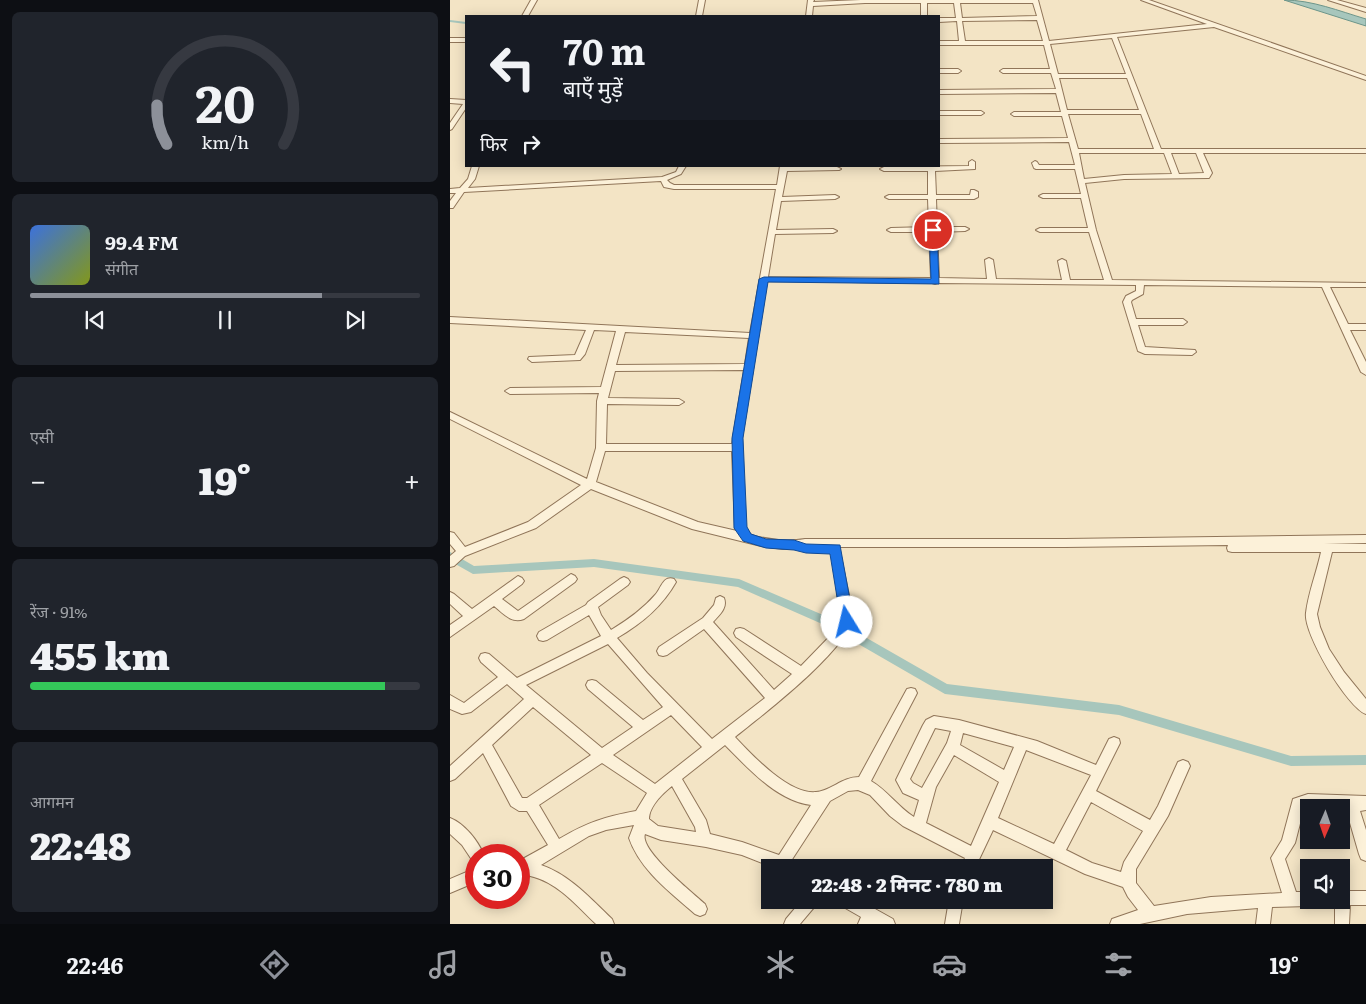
<!DOCTYPE html>
<html lang="hi">
<head>
<meta charset="utf-8">
<style>
  :root { --surface:#171b24; --page:#20242c; --text:#f1f3f6; --muted:#9ea1a6; --line:#363941; --accent:#8c9099 }
  body { margin:0; font-family:Literata,"Noto Sans Devanagari",serif; background:var(--page); color:var(--text); height:100vh; display:flex; flex-direction:column; font-size:19px; white-space:nowrap }
  * { box-sizing:border-box; margin:0 }
  p { font-size:16px; color:var(--muted) }
  .icon { flex:none; width:28px; height:28px; fill:none; stroke:currentColor; stroke-width:2; stroke-linecap:round; stroke-linejoin:round }
  .map { position:relative; flex:1; overflow:hidden }
  .sheet { display:flex; flex-direction:column; gap:12px; padding:12px; background:#0d0f14; width:450px }
  .sheet>* { flex:none }
  .hud { position:absolute; left:15px; top:15px; width:475px; height:152px; border-radius:0px; box-shadow:0 2px 12px #0003; background:#171b24; color:var(--text); overflow:hidden }
  .needle { width:32px; rotate:182deg }
  .buttons { position:absolute; left:850px; top:799px; display:grid; gap:10px }
  .buttons a { display:grid; place-items:center; width:50px; height:50px; border-radius:0px; background:var(--surface); box-shadow:0 2px 12px #0003; font-size:25px }
  .speed { position:absolute; left:15px; top:844px; display:flex; gap:10px; font-size:25px; font-weight:700; text-align:center }
  .speed>* { display:grid; place-content:center; width:65px; height:65px; border-radius:50%; background:var(--surface); box-shadow:0 2px 12px #0003; line-height:1 }
  .speed .limit { border:8px solid #d22; background:#fff; color:#111 }
  .pin { position:absolute; display:grid; place-items:center; width:42px; height:42px; color:#fff; margin:-21px; border:2px solid #fff; border-radius:50%; box-shadow:0 1px 5px #0007 }
  .me { position:absolute; width:55px; margin:-28px; rotate:351deg; stroke-linejoin:round; filter:drop-shadow(0 0 4px #0008) }
  .turn { display:flex; align-items:center; gap:18px; height:105px; padding:0 15px; font-size:22px }
  .turn .icon { width:65px; height:65px; stroke-width:2.5 }
  .turn b { display:block; font-size:35px; line-height:42px }
  .then { display:flex; align-items:center; height:48px; padding:0 15px; background:#0003; gap:10px; font-size:19px }
  .big { font-size:38px; font-weight:800; line-height:1.1 }
  .sheet .widget { flex:1; display:flex; flex-direction:column; justify-content:center; gap:8px; min-width:0; padding:0 18px; border-radius:8px; background:var(--page) }
  .sheet .dial { align-items:center; gap:0 }
  .dial svg { height:130px; overflow:visible; fill:none; stroke:var(--line); stroke-width:7; stroke-linecap:round; text-anchor:middle }
  .dial text { fill:var(--text); stroke:none }
  .song { display:flex; align-items:center; gap:15px }
  .cover { width:60px; height:60px; border-radius:8px; background:linear-gradient(135deg,hsl(220 70% 55%),hsl(70 70% 35%)) }
  .played { height:5px; border-radius:2px; background:linear-gradient(90deg,var(--accent) 75%,var(--line) 75%) }
  .keys { display:flex; justify-content:space-around; direction:ltr }
  .heat { display:flex; justify-content:space-between; align-items:center; font-size:28px; direction:ltr }
  .charge { height:8px; border-radius:4px; background:linear-gradient(90deg,#34c759 91%,var(--line) 0) }
  .trip { position:absolute; left:311px; top:859px; width:292px; height:50px; border-radius:0px; background:var(--surface); box-shadow:0 2px 12px #0003; font-weight:800; line-height:50px; text-align:center }
  .menu { display:flex; height:80px; justify-content:space-around; align-items:center; background:#090b0e; color:var(--muted) }
  .menu .icon { width:35px; height:35px }
  .menu .on { color:var(--accent) }
  .menu b { font-size:22px; color:var(--text) }
  main { display:flex; flex:1; min-height:0 }
  .map>svg:first-child { display:block }
  .water { fill:#a7c6bc; stroke:#6c958a }
  .lines { fill:none; stroke-linecap:round; stroke-linejoin:round }
  .canal { fill:#a7c6bc; fill-rule:evenodd }
  .minor-casing { stroke:#907559; stroke-width:2 }
  .minor { fill:#fcf1d9; fill-rule:evenodd }
  .route { fill:#1a73e8; stroke:#114b97 }
</style>
</head>
<body>
<main>
<section class="sheet">
<div class="widget dial"><svg viewBox="0 0 100 80">
<path d="M14 69A42 42 0 1 1 86 69"/>
<path d="M14 69A42 42 0 0 1 8 45" stroke="#8c9099"/>
<text x="50" y="56" font-size="32" font-weight="700">20</text>
<text x="50" y="72" font-size="11">km/h</text>
</svg></div>
<div class="widget">
<div class="song"><i class="cover"></i><div><b>99.4 FM</b><p>संगीत</p></div></div>
<div class="played"></div>
<div class="keys"><svg class="icon" aria-label="previous" viewBox="0 0 24 24"><path d="M18 5L8 12l10 7zM5 5v14"/></svg><svg class="icon" aria-label="pause" viewBox="0 0 24 24"><path d="M8 5v14M16 5v14"/></svg><svg class="icon" aria-label="next" viewBox="0 0 24 24"><path d="M6 5l10 7-10 7zM19 5v14"/></svg></div>
</div>
<div class="widget"><p>एसी</p>
<div class="heat"><a>−</a><b class="big">19°</b><a>+</a></div>
</div>
<div class="widget"><p>रेंज · 91%</p><b class="big">455 km</b><div class="charge"></div></div>
<div class="widget"><p>आगमन</p><b class="big">22:48</b></div>
</section>
<div class="map">
<svg width="916" height="924" viewBox="0 0 916 924">
  <rect width="100%" height="100%" fill="#f3e4c5"/>
  <!-- water -->
  <path class="water" d="M834 0C862 0 889 11 916 19V26Z"/>
  <g class="lines">
    <!-- canal -->
    <path class="canal" d="M0 20 16 22V24L0 22Z
      M0 552 24 566 144 559 289 579 387 621 497 684 669 705 841 756 916 755V765L841 766 669 715 495 694 379 627 288 587 144 567 23 574 0 561Z"/>
    <defs>
      <path id="minor" d="M81 0H87L78 16H72Z
        M249 0H255L252 16H246Z
        M358 0H364L363 2 411 0H588L599 41 757 24 691 0H699L916 76V80L764 27 667 37 711 149H916V153H753L762 173 759 178 674 179 635 183 646 230 662 280 916 283V287H880L898 324H916V330H900L916 362V375L911 372 872 287 694 285 693 294 682 300 681 302 686 319H733L737 322 733 325H688L695 347 745 350 746 352 742 355 695 354 688 351 673 302 676 296 686 291V285L488 283 485 284 482 283 317 281 292 438 295 527 301 535C319 540 336 542 355 539H615L916 535V543L874 544H916V552H882L867 614 870 627 879 649 894 672 916 699V714C897 707 853 633 856 613 858 594 867 571 871 552H782L778 551 777 548 778 545 615 547H389L403 615C402 647 310 717 285 737 302 755 339 795 366 792 381 791 392 777 409 777L457 689 461 688 465 689 467 693 465 697 421 781C437 790 448 807 464 817L469 800 453 793 446 780 473 725 476 720 484 716 509 720 587 741 646 765 659 739 664 737 669 739 670 743 646 791 700 820 708 806 728 762 733 760 738 762 740 766 718 816 686 869V883L704 906 761 897 832 893 821 858 832 840 843 799 858 794 916 796V810L910 811 916 830V861L911 859 909 854 896 809 858 806 854 808 845 843 835 859 846 892H859V900H866L864 904 859 906 822 907 820 924H806L808 908 737 914 690 924H660L662 919 688 910 678 897 673 887 635 874 543 830 525 868H510L515 858 453 826 440 816 420 795 408 790 398 791 380 801 341 861 345 863 347 868H325L292 855 256 847 211 840 195 834C189 850 243 893 255 904L257 909 255 914 250 916 245 914C220 892 190 870 179 838L184 825 156 830 139 836 91 865C120 875 141 899 162 919L164 924H146C128 907 109 884 84 877 79 875 74 876 69 875V861L98 845 77 811H69L61 806 33 753 5 779 0 781V766L74 699 57 684 21 712 12 714 0 709V695L14 703 48 677 31 662 29 658 31 654 35 653 39 654 67 678 151 636 139 615 97 640 93 641 89 640 87 636 89 632 136 605 138 602 170 579 174 577 178 579 180 582 178 585 148 607 151 615 161 630C176 621 193 609 205 595 211 589 213 575 224 579L226 582C212 607 191 624 167 638L197 673 262 739 315 698 254 629 217 655 213 656 209 655 207 651 209 647 253 618 264 605 266 598 270 596 274 598C278 608 269 615 263 622L324 690 342 674 286 637 284 633 286 629 290 628 294 629 351 666 384 632 391 620 381 547 333 549 311 546 242 529 141 489 86 528 15 556 4 566 0 567V556L6 551 0 544V532L4 533 15 547 78 522 131 485 0 419V412L137 479 146 448 147 401 149 393 60 394 55 391 60 388 151 387 166 331 144 330 135 354 130 360 82 362 78 359 79 357 125 355 136 330 0 323V317L300 333 326 189H224L214 187 211 181 14 192 3 208H0V201L6 193H0V189L10 188 18 179 22 166H29L25 179 18 188 212 177 226 172 229 166H236L231 174 217 180 220 183 224 185H327L330 166 387 167 391 169 389 170 337 171 332 197 385 195 389 197 385 199 331 201 326 230 383 229 387 231 383 233 325 234 318 277 481 278 479 232H441L437 230 441 228 479 227 478 199H439L435 197 439 195H478V171H434L430 169 434 167 519 166V162L522 160 525 162V169L485 171 486 195H520L521 190H524L528 192V197L524 199H486L487 227H515L519 229 515 231 487 232 489 278 537 279 535 260 539 258 543 260 546 279 612 280 608 261 612 259 616 261 620 280H654L639 232H590L586 230 590 228H638L631 198H593L589 196 593 194H631L625 169H586L584 168 582 163 585 161 587 162 589 165H625L619 142 489 143V139L618 138 612 116H564L561 114 564 112H611L606 93 489 94V90L606 89 601 73H553L550 71 553 69H600L594 45H489V41H509L507 21 489 22V18H506L504 3H477V16H471V3H415L363 6 362 16H356ZM510 3H583L587 16 512 18ZM587 20 593 41H515L512 21ZM662 38 676 74H608L600 44ZM609 78H677L689 110H617ZM618 114H691L704 149H628ZM629 153H714L722 174 674 175 634 179ZM721 153H746L754 173 729 174ZM175 332 299 338 295 364 166 365ZM294 370 282 444H156L157 404 229 405 234 402 229 399 158 398 165 371ZM155 451H282L285 528 287 531 248 522 146 482ZM158 644 213 707 193 720 146 681 142 680 138 681 136 685 138 689 183 727 152 748 76 685ZM83 707 141 755 77 798H72L42 745ZM221 715 252 747 205 784 163 755ZM485 728 501 731 497 743 472 788 463 783 460 779ZM513 733 564 747 554 770 510 745ZM275 745C298 768 327 801 361 805L329 855 292 842 260 834 256 820 232 779ZM576 750 641 775 604 844 548 818ZM504 755 549 782 521 846 476 823 486 787ZM152 763 197 793 186 811C154 817 138 822 109 839L89 805ZM222 786 245 827 246 832 208 826 199 819C199 807 212 794 222 786ZM641 802 693 831 674 862 671 872 642 863 616 850Z
        M878 0H887L916 8V12Z
        M0 38H16V42H0Z
        M489 69H508L511 71 508 73H489Z
        M0 99 16 100V108L2 129 0 130V123L13 104 0 103Z
        M489 111H531L534 113 531 115H489Z
        M121 574 125 576 127 579 125 582 74 619C61 624 53 613 44 606L0 637V625L13 616 0 604V592L4 594 22 609 68 576 72 578 74 581 72 584 52 599 68 611Z
        M0 818C15 824 28 841 34 855H26V862L22 860 12 845 0 834Z
        M26 868V882L0 893V879Z
        M891 891H916V905H900L899 924H885V900H891Z
        M352 900H368L366 905 350 924H334L336 919Z
        M388 900H409L443 919 445 924H408L411 917 390 905Z
        M499 900H513L509 924H495Z"/>
    </defs>
    <!-- minor casing -->
    <use href="#minor" class="minor-casing"/>
    <!-- minor -->
    <use href="#minor" class="minor"/>
  </g>
  <!-- route -->
  <path class="route" d="M483 227 487 230 489 284 318 282 293 438 297 527 301 534 316 539 344 540 356 544 390 545 404 622 402 625 397 627 393 625 391 622 380 554 356 553 344 550 316 548 293 541 284 528 282 438 309 279 314 277 481 279 479 230Z"/>
</svg>
<div class="buttons">
<a><svg class="needle" viewBox="-14 -14 28 28"><path d="M0-13l5 13h-10z" fill="#e53935"/><path d="M0 13l5-13h-10z" fill="#9ea1a6"/></svg></a>
<a><svg class="icon" aria-label="sound" viewBox="0 0 24 24"><path d="M4 9h4l5-4v14l-5-4H4zM17 9q2 3 0 6"/></svg></a>
</div>
<div class="speed"><div class="limit">30</div></div>
<div class="pin" style="left:483px;top:230px;background:#d93025"><svg class="icon" aria-label="arrive" viewBox="0 0 24 24"><path d="M6 21V4h12l-3 4 3 4H6"/></svg></div>
<svg class="me" style="left:397px;top:622px" viewBox="-20 -20 40 40"><circle r="19" fill="#fff"/><path d="M0-13L10 11 0 6-10 11z" fill="#1a73e8"/></svg>
<div class="trip">22:48 · 2 मिनट · 780 m</div>
<div class="hud">
<div class="turn"><svg class="icon" aria-label="left" viewBox="0 0 24 24"><path d="M17 20v-9H6M10 6l-5 5 5 5"/></svg><div><b>70 m</b>बाएँ मुड़ें</div></div>
<div class="then">फिर<svg class="icon" aria-label="right" viewBox="0 0 24 24"><path d="M7 20v-9h11M14 6l5 5-5 5"/></svg></div>
</div>
</div>
</main>
<nav class="menu">
<b>22:46</b>
<svg class="icon on" aria-label="directions" viewBox="0 0 24 24"><path d="M12 3l9 9-9 9-9-9zM9 14v-3h6M13 9l2 2-2 2"/></svg>
<svg class="icon" aria-label="music" viewBox="0 0 24 24"><path d="M9 18V5l10-2v13"/><circle cx="6" cy="18" r="3"/><circle cx="16" cy="16" r="3"/></svg>
<svg class="icon" aria-label="phone" viewBox="0 0 24 24"><path d="M5 4h4l2 5-3 2q2 4 5 5l2-3 5 2v4C11 20 4 13 5 4z"/></svg>
<svg class="icon" aria-label="climate" viewBox="0 0 24 24"><path d="M12 3v18M4 7l16 10M4 17L20 7"/></svg>
<svg class="icon" aria-label="car" viewBox="0 0 24 24"><path d="M5 17H2v-5l4-1 3-4h7l3 4 3 1v5h-3M9 17h6M6 11h13"/><circle cx="7" cy="17" r="2"/><circle cx="17" cy="17" r="2"/></svg>
<svg class="icon" aria-label="filters" viewBox="0 0 24 24"><path d="M4 7h16M4 17h16"/><circle cx="9" cy="7" r="2"/><circle cx="15" cy="17" r="2"/></svg>
<b>19°</b>
</nav>
</body>
</html>
